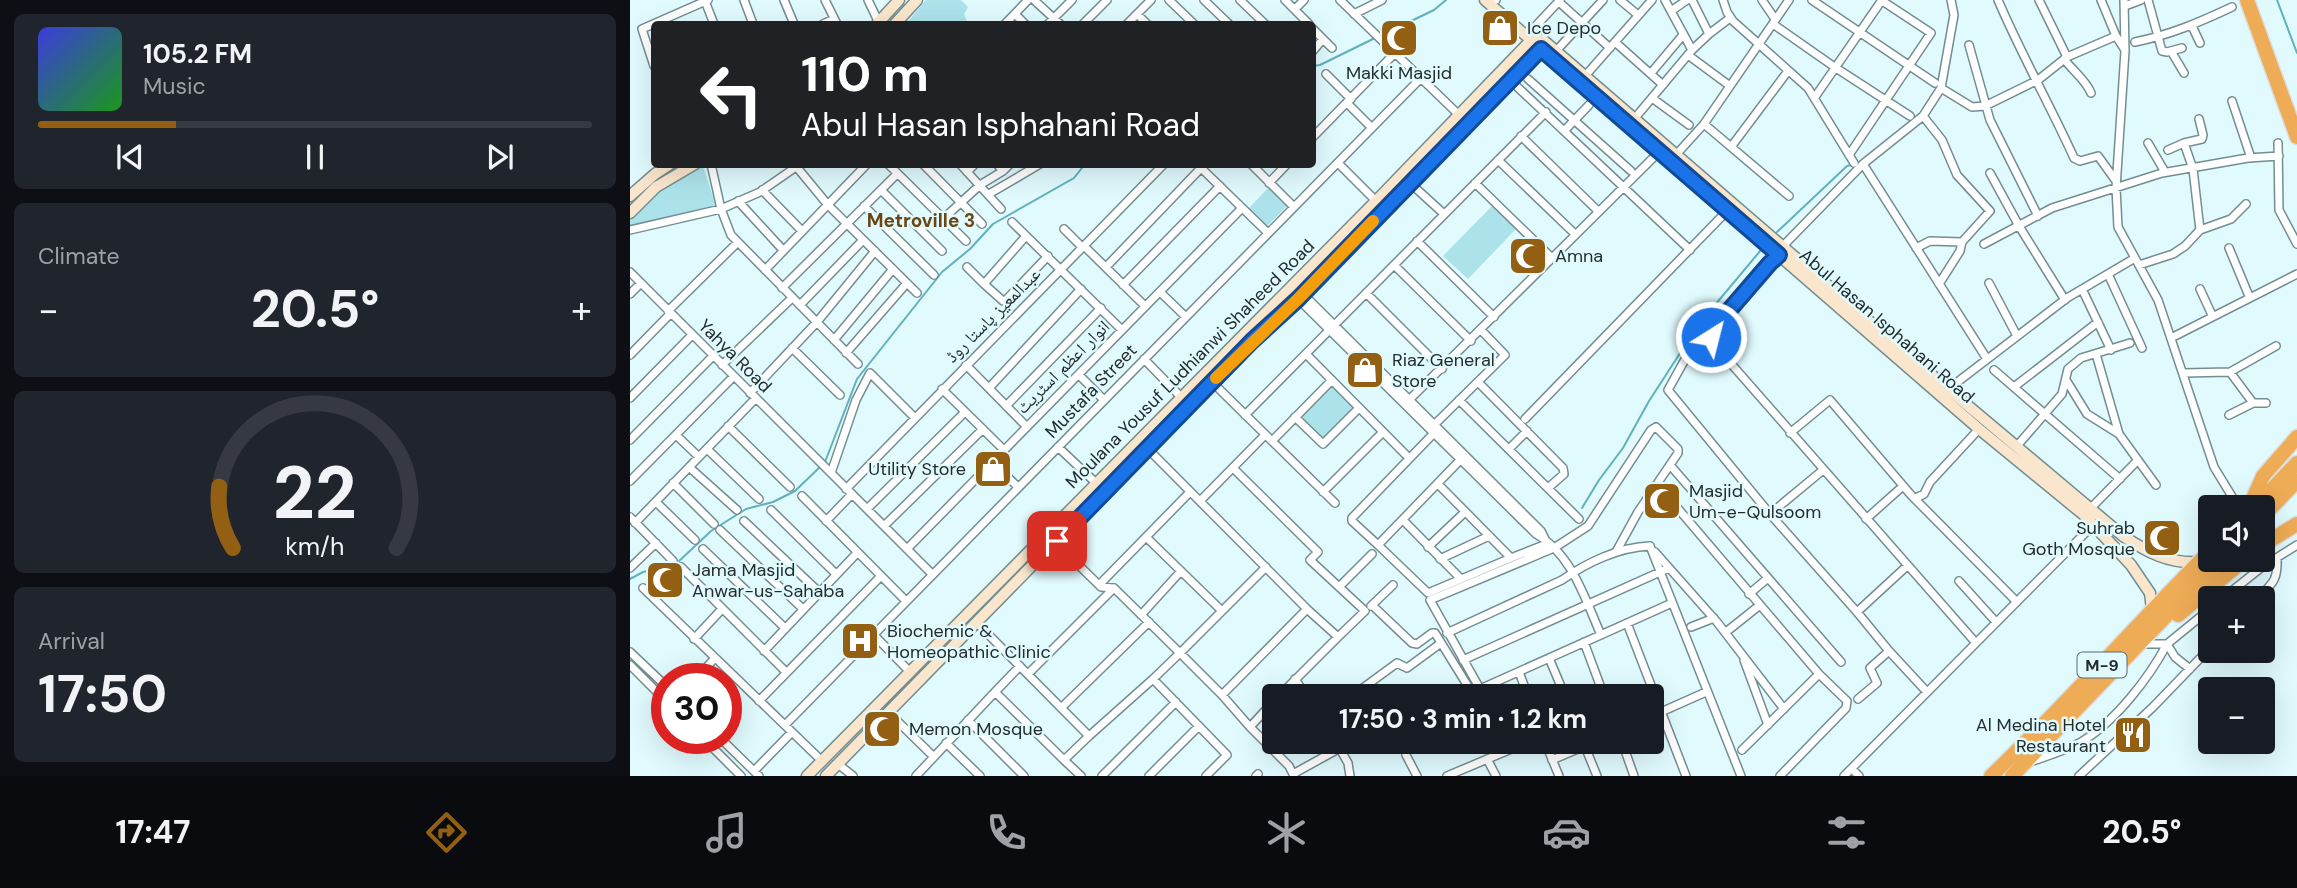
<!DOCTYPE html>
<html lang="en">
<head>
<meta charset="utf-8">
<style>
  :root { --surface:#171b24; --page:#20242c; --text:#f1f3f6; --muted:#9ea1a6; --line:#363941; --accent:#936013 }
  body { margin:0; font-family:"DM Sans","Noto Naskh Arabic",sans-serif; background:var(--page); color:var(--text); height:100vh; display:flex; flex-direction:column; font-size:26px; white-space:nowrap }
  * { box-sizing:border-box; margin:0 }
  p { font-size:23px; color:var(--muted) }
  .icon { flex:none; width:38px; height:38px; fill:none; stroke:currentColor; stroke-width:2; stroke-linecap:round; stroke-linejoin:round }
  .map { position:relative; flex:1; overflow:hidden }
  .panel { display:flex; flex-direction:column; gap:14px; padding:14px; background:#0d0f14; width:630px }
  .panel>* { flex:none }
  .hud { position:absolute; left:21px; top:21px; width:665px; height:147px; border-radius:7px; box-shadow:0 7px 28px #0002; background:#202124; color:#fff; overflow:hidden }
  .tools { position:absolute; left:1568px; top:495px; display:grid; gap:14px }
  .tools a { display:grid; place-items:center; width:77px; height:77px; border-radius:7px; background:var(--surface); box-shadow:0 7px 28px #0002; font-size:35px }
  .speed { position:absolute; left:21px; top:663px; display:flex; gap:14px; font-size:35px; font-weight:700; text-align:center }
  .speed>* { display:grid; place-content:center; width:91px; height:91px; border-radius:50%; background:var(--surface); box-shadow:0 7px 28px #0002; line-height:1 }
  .speed .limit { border:10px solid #d22; background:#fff; color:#111 }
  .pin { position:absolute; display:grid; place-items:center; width:60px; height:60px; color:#fff; margin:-30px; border-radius:14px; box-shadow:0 4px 10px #0006 }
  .me { position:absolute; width:77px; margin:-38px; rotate:36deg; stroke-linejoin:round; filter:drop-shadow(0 0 5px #0008) }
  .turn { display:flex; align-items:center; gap:24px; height:147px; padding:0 35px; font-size:32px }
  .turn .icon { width:91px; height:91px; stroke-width:2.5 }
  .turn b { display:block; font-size:49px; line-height:60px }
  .big { font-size:52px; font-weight:700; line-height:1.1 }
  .panel .card { flex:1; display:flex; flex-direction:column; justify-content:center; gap:10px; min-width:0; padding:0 24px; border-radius:10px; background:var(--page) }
  .panel .dial { align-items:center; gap:0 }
  .dial svg { height:182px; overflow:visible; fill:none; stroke:var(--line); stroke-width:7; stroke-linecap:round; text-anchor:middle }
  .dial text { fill:var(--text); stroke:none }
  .song { display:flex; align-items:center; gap:21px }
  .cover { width:84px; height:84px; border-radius:10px; background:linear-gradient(135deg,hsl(240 70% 55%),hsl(120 70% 35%)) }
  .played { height:7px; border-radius:4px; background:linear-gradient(90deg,var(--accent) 25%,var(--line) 25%) }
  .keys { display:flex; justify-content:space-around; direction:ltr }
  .heat { display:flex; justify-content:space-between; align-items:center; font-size:38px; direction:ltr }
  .trip { position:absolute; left:632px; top:684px; width:402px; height:70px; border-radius:7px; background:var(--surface); box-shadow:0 7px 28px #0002; font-weight:700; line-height:70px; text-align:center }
  .menu { display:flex; height:112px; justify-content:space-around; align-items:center; background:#090b0e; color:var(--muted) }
  .menu .icon { width:49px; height:49px }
  .menu .on { color:var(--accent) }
  .menu b { font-size:32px; color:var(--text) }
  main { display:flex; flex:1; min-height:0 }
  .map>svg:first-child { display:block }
  .green { fill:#ace3eb }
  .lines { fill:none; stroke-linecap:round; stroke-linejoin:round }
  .stream { stroke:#60b1bc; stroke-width:2 }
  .street-casing { stroke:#748d91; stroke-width:10 }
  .secondary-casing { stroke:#748d91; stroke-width:13 }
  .highway-casing { stroke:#dcddde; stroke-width:17 }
  .street { stroke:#fff; stroke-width:7 }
  .secondary { stroke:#fae6cc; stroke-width:10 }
  .highway { stroke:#eeac56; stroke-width:14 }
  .route-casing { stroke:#114b97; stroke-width:18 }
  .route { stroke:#1a73e8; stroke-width:12 }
  .slow { stroke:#f59e0b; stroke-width:12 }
  .labels { text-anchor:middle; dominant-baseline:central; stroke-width:5; stroke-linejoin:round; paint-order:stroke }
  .shield { fill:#e0fafe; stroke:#5c6a6c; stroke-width:2 }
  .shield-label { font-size:16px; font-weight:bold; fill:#232d2e }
  .poi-label { font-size:18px; fill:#232d2e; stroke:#e0fafe; text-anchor:start }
  .street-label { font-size:18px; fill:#232d2e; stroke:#e0fafe }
  .neighbourhood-label { font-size:19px; font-weight:bold; fill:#694613; stroke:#e0fafe }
</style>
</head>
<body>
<main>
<section class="panel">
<div class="card">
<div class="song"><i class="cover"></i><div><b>105.2 FM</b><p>Music</p></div></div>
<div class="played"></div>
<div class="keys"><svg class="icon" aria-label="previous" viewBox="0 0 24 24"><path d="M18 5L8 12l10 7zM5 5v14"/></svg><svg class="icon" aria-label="pause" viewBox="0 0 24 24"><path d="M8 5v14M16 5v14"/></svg><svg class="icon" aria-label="next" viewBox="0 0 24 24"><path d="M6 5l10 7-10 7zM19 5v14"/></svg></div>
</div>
<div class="card"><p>Climate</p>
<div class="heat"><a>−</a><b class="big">20.5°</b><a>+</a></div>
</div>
<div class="card dial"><svg viewBox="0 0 100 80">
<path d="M14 69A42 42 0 1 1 86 69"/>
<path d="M14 69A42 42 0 0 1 8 42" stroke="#936013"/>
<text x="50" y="56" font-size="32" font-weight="700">22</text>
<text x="50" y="72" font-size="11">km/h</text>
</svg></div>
<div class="card"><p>Arrival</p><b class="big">17:50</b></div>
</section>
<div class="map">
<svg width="1667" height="776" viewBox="0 0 1667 776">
  <rect width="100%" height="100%" fill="#e0fafe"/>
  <!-- green -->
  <path class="green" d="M296 0H331L338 7 334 14 338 24H276Z
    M73 166 86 206 6 227 0 226V218L27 190Z
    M639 187 657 206 637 226 619 208Z
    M862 206 886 229 838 279 813 256Z
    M701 385 724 407 693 439 670 417Z"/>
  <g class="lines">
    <!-- stream -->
    <path class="stream" d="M1647 0 1667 53
      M750 36 804 10 816 0
      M682 66 690 65 745 38
      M1147 232 1217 166 1221 165
      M195 462 227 379 312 272 340 249 363 224 444 178 455 164
      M952 508 969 480 993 448 1019 401 1069 324 1131 250
      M0 579 13 572 47 563 81 531 116 509 143 502 165 491 191 466"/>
    <defs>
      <path id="street" d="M114 0 123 24
        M154 0 164 24
        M195 0 207 24
        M238 0 249 23
        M404 0 430 24
        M539 0 564 24
        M574 0 599 24
        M610 0 635 24
        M655 0 679 24
        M710 0 828 114
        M865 0H866
        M990 0 1008 15
        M1093 0 1097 12 1103 21 1178 88 1224 163
        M1132 0 1145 19
        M1182 0 1305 83
        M1368 0C1391 54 1420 105 1444 158L1450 161 1468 156 1486 181
        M1409 0 1437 57
        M1471 0 1486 36 1495 50
        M1494 0 1495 51 1486 188 1488 227 1528 300 1584 467 1609 508
        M1518 0 1532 51 1537 52 1552 48
        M75 1 84 24
        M929 2 980 48
        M1495 6 1511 0
        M665 9 674 0
        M1041 11 1057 0
        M385 14 395 24
        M507 14 517 24
        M724 14 752 0
        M193 24 204 19
        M375 24 398 0
        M418 24 442 0
        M453 24 477 0
        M497 24 521 0
        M1143 24 1206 68 1280 116
        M1562 26 1570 43
        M682 28 702 48
        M901 31 930 0
        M1079 34 1100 18
        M985 42 1033 85
        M1505 42C1540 35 1570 22 1602 7
        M1339 45 1360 120 1408 216
        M1062 50 1079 34 1062 0
        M926 51 973 0
        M1541 51 1554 73
        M682 52 693 39
        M1058 55 1100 86
        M1434 59C1442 70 1456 80 1461 93
        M24 66 12 29 78 0
        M1021 73 1053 35
        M696 74 721 99
        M955 76 1022 0
        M898 79 1001 171
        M880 80 1060 250
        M1311 88 1342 107 1355 106 1408 80 1437 57 1486 36
        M1185 97 1252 0
        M1022 98 1059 125
        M1602 101 1621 158
        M717 103 742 128
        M1005 118 1062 50 1035 0
        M1074 124 1159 196
        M935 130 959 105
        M891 136 968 211
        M682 138 764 54
        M1518 143 1535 172
        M1554 143 1563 169 1570 230
        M1648 143 1649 210 1667 244
        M1101 147 1158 71
        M1538 150 1554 143 1572 139 1573 135 1569 119
        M1219 155 1301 33 1251 0
        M1044 157 1074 124 1159 0
        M868 160 945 234
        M708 163 746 201
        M81 164 91 209 101 235 228 364
        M258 164 336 241
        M293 164 352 224
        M330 164 371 209
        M367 164 373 171 380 164
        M567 164 638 233
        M621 164 664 207
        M1233 164 1357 359
        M165 165 198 205 287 293
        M337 172 345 164
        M1360 173 1389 226 1435 300
        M639 183 657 164
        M780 183 814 214
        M845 183 922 258
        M132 190 172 231
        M251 190 312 251
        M359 194 410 164
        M108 201 153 250
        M234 206 304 275
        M313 219 350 185 373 171
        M382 222 492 330
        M434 229 452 247
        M0 230 91 209 130 192 166 167
        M396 236 354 284 373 301 376 300 418 256
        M787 241 864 317
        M1354 244 1422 208 1532 173 1618 158 1649 156
        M454 246 515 306
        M1152 247 1233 164 1293 116 1311 88 1324 15 1321 0
        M1286 248 1300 241 1332 242 1360 211 1327 175 1312 140 1293 116
        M1599 248 1619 296
        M1149 255 1140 263 1081 332 1082 342 1346 643
        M764 265 841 341
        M1509 265 1543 254 1555 246 1570 230 1601 219 1616 204
        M337 267 354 284
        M476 267 571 168
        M135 270 237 164
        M0 272 302 574
        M1478 274 1512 348
        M1359 283 1387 336
        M663 284 911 531 915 539
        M1309 284 1330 251 1332 242
        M493 285 590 186
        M152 288 267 174
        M658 289 906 534C942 554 955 599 971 635
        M1452 289 1481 350
        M1570 289 1582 315
        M530 292 556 317
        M736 293 812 369
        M0 294 11 283
        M170 305 233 240
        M38 311 108 242
        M1081 332H1072L1068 336 1038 390 1140 514 1227 612 1259 651 1297 692
        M1541 338 1667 274
        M204 340 263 269
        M162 348 210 395
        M216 353 277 283
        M676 354 779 458
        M1466 354 1489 434 1526 485
        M0 355 41 313
        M514 359 551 397
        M92 365 162 298
        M336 365 397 427
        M1364 370 1490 479
        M1600 372 1623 403
        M1553 373 1600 372 1646 346
        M449 375 474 400
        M1436 380 1457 414 1489 434
        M582 382 705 503
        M848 382 933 468 934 474 918 488
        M1384 387 1468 322
        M359 388 451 289
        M312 389 374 450
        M1317 390 1437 298 1505 258
        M120 393 187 322 245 251
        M0 398 62 335
        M779 400 1029 152
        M829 400 949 519
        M376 406 471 308
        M615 415 916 112
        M1599 415 1623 403H1636
        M665 417 693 444 729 408
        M895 419 1097 211
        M804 425 875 355 851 330
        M98 426 160 487
        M1160 433 1200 400 1281 495 1387 602
        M46 435 69 457
        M0 440 83 356
        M642 441 702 380
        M428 447 466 483
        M1386 447 1432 394 1438 369 1451 358 1500 343
        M517 448 677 609 708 637 649 696
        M77 449 129 499
        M879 449 897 431
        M362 462 388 487
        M1040 465 1211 662
        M59 467 107 510
        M603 468 688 552 680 560 735 611 708 637
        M201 473 226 400 240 373 285 418
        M0 481 103 377
        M43 483 84 524
        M808 484 881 558 798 593 748 545 835 455
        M1027 484 1189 674 1217 701 1216 708 1150 776
        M216 489 534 164
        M693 492 753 432
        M172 496 276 601
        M1286 498 1294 494 1300 482 1349 429
        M570 501 635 435
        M26 502 65 540
        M237 509 335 412
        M1460 509 1508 460
        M141 510 206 574
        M1140 514 1193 470
        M0 517 43 561
        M1236 519 1273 486
        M773 520 831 579
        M114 521 189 592
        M196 521 222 494
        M5 523 125 399
        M254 526 353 429
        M90 530 173 609
        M516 537 592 611
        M422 539 471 587 484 588 550 653 523 679 597 755 576 776
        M748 545 722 521V518L805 432
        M1020 546 1111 776
        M798 547 835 512
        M73 549 155 628
        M277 549 612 208
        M986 552 1008 512 1048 453V449L1026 427 1021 430 958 526 924 548 800 600 850 689 1042 603
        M1025 552 1087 622 1154 709
        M881 558 919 543
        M810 559 859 536
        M51 567 156 672
        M636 567 550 653 592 695 620 727 644 701
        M0 568 26 543
        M1329 581 1366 622
        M469 585 560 492
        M709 587 742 554
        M13 588 192 761
        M1119 594 1138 578
        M1593 598 1632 567 1667 545
        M1628 598C1643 583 1648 580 1647 558
        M742 605 782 643 787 644 802 633H805L844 696
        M741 606 763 585
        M1227 612 1277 566
        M511 615 551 571
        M346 622 459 736 434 760 451 776
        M997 623 1056 776
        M1061 627 1084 618
        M1096 632 1130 605
        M817 633 932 580C956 563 989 547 1020 546
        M243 634 280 672
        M64 639 92 609
        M954 642 974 696
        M134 651 227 553
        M0 652 37 687
        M919 658 935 696
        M833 660 1039 568
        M1114 660 1138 725
        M0 665 37 702
        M390 666 365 692 434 760
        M1560 669 1545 657 1537 644 1580 609
        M889 672 898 696
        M398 674 484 588
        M66 679 84 659
        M665 679 676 696
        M592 695 677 609
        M722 696 767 663 777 668 811 643
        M1228 699 1247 683 1240 668 1259 651
        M129 701 251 576
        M431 708 519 622
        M258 712 303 756
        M1022 716 1076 692
        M338 720 394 776
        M155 725 790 79
        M620 727 659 766 664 776
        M459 736 523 679
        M73 738 111 776
        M90 738 129 776
        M706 742 718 763 720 776
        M915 742 929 776
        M992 742 1004 776
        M316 743 350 776
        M954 744 967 776
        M1112 750 1189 674
        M776 755 787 776
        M857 759 866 776
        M922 760 964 742
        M1400 762C1417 756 1435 751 1451 742 1485 722 1519 678 1537 644H1512
        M208 764 223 776
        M1222 769 1229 776
        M124 771 162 732
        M663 774 710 748
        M286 776 365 692
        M472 776 546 702
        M519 776 569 726
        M626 776 628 774
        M817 776 898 742
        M1214 776 1464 524
        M1449 776 1523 707 1580 648"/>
      <path id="secondary" d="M855 0 1349 429 1454 515 1501 565 1520 593 1522 609
        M247 24 269 0
        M265 24 287 0
        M913 40 1318 389 1493 536C1517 552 1539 564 1569 562
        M0 196 25 174 40 164
        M0 213 26 187 65 164
        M177 776 746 201 906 35
        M196 776 622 341 668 299 916 43"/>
      <path id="highway" d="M1617 0 1667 137
        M1619 508 1633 476 1667 437
        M1624 508 1667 463
        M1633 516 1667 481
        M1633 545 1667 524
        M1548 615 1614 560
        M1361 776C1437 704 1506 625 1580 551
        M1382 776 1590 560"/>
    </defs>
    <!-- street casing -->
    <use href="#street" class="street-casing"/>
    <!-- secondary casing -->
    <use href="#secondary" class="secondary-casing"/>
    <!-- highway casing -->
    <use href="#highway" class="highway-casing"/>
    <!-- street -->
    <use href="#street" class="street"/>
    <!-- secondary -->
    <use href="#secondary" class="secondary"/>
    <!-- highway -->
    <use href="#highway" class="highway"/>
  </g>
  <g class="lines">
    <defs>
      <path id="route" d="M427 541 622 341 668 299 911 49 1149 255 1140 263 1083 329 1081 337"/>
    </defs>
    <!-- route casing -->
    <use href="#route" class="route-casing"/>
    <!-- route -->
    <use href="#route" class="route"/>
    <!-- slow -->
    <path class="slow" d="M586 378 668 299 743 221"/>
  </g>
  <!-- icons -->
  <defs>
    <symbol id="shop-square" viewBox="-11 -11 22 22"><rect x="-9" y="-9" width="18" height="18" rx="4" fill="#936013" stroke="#e0fafe"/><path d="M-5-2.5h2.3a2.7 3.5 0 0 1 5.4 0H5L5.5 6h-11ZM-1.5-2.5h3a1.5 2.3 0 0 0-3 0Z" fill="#fff"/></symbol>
    <symbol id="mosque-square" viewBox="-11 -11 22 22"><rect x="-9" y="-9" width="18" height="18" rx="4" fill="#936013" stroke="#e0fafe"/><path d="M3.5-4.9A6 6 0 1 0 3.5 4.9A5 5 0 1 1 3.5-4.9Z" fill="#fff"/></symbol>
    <symbol id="hospital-square" viewBox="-11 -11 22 22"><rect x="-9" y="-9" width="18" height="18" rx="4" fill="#936013" stroke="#e0fafe"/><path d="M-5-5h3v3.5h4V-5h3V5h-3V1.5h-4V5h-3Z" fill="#fff"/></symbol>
    <symbol id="restaurant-square" viewBox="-11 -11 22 22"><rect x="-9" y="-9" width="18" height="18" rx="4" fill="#936013" stroke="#e0fafe"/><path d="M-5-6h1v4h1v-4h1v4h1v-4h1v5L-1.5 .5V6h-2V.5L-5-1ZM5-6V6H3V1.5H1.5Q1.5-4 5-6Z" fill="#fff"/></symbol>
  </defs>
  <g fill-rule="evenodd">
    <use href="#shop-square" x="848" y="6" width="44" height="44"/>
    <use href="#mosque-square" x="747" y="16" width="44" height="44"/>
    <use href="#mosque-square" x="876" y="234" width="44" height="44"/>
    <use href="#shop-square" x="713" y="348" width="44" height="44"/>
    <use href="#shop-square" x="341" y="447" width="44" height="44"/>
    <use href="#mosque-square" x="1010" y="479" width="44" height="44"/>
    <use href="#mosque-square" x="1510" y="516" width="44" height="44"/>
    <use href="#mosque-square" x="13" y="558" width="44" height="44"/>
    <use href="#hospital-square" x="208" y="619" width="44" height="44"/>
    <use href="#mosque-square" x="230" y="707" width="44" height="44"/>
    <use href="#restaurant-square" x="1481" y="713" width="44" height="44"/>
  </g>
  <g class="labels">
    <!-- shield labels -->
    <rect class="shield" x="1447.5" y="652.5" width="49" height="25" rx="5"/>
    <g class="shield-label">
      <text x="1472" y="665">M-9</text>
    </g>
    <!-- poi labels -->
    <g class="poi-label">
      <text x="897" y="28">Ice Depo</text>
      <text x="769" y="73" text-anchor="middle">Makki Masjid</text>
      <text x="925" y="256">Amna</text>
      <text x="762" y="360">Riaz General<tspan x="762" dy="21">Store</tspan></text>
      <text x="336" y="469" text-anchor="end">Utility Store</text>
      <text x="1059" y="491">Masjid<tspan x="1059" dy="21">Um-e-Qulsoom</tspan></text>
      <text x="1505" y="528" text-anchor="end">Suhrab<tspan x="1505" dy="21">Goth Mosque</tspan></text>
      <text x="62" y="570">Jama Masjid<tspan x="62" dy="21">Anwar-us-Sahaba</tspan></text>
      <text x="257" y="631">Biochemic &amp;<tspan x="257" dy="21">Homeopathic Clinic</tspan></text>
      <text x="1476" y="725" text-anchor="end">Al Medina Hotel<tspan x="1476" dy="21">Restaurant</tspan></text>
      <text x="279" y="729">Memon Mosque</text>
    </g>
    <!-- street labels -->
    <g class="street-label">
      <text transform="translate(363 315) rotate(-45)">عبدالمعیز پاستا روڈ</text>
      <text transform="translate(1257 326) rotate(41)">Abul Hasan Isphahani Road</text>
      <text transform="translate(105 356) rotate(45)">Yahya Road</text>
      <text transform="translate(560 364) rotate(-45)">Moulana Yousuf Ludhianwi Shaheed Road</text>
      <text transform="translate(433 367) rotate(-45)">انوار اعظم اسٹریٹ</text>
      <text transform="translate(461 391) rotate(-46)">Mustafa Street</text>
    </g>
    <!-- neighbourhood labels -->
    <g class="neighbourhood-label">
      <text x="291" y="220">Metroville 3</text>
    </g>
  </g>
</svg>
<div class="tools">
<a><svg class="icon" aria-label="sound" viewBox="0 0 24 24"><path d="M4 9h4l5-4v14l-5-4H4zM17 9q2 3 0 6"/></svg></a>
<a>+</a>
<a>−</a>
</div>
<div class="speed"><div class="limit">30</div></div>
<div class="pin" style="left:427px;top:541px;background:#d93025"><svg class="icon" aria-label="arrive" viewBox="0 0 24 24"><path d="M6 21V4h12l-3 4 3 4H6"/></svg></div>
<svg class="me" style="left:1081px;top:337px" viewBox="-20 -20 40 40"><circle r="17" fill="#1a73e8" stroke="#fff" stroke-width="3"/><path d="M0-11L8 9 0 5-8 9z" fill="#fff"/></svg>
<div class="trip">17:50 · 3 min · 1.2 km</div>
<div class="hud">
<div class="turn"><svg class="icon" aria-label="left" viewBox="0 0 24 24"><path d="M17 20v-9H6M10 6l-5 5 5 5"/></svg><div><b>110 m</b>Abul Hasan Isphahani Road</div></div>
</div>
</div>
</main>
<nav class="menu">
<b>17:47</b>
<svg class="icon on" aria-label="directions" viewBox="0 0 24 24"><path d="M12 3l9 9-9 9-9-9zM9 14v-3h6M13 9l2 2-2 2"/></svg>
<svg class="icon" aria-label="music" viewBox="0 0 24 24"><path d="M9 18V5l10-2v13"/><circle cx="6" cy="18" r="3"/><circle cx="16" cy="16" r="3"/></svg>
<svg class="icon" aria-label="phone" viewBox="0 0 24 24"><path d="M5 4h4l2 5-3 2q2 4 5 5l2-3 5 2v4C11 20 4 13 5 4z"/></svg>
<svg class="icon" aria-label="climate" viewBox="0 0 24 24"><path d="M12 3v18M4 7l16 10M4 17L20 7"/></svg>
<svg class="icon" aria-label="car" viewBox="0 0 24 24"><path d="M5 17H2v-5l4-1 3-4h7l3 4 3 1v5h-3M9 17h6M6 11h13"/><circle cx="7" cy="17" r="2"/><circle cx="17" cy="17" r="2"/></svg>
<svg class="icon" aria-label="filters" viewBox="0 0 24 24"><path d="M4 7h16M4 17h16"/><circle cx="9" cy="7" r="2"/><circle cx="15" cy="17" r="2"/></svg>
<b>20.5°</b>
</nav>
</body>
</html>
